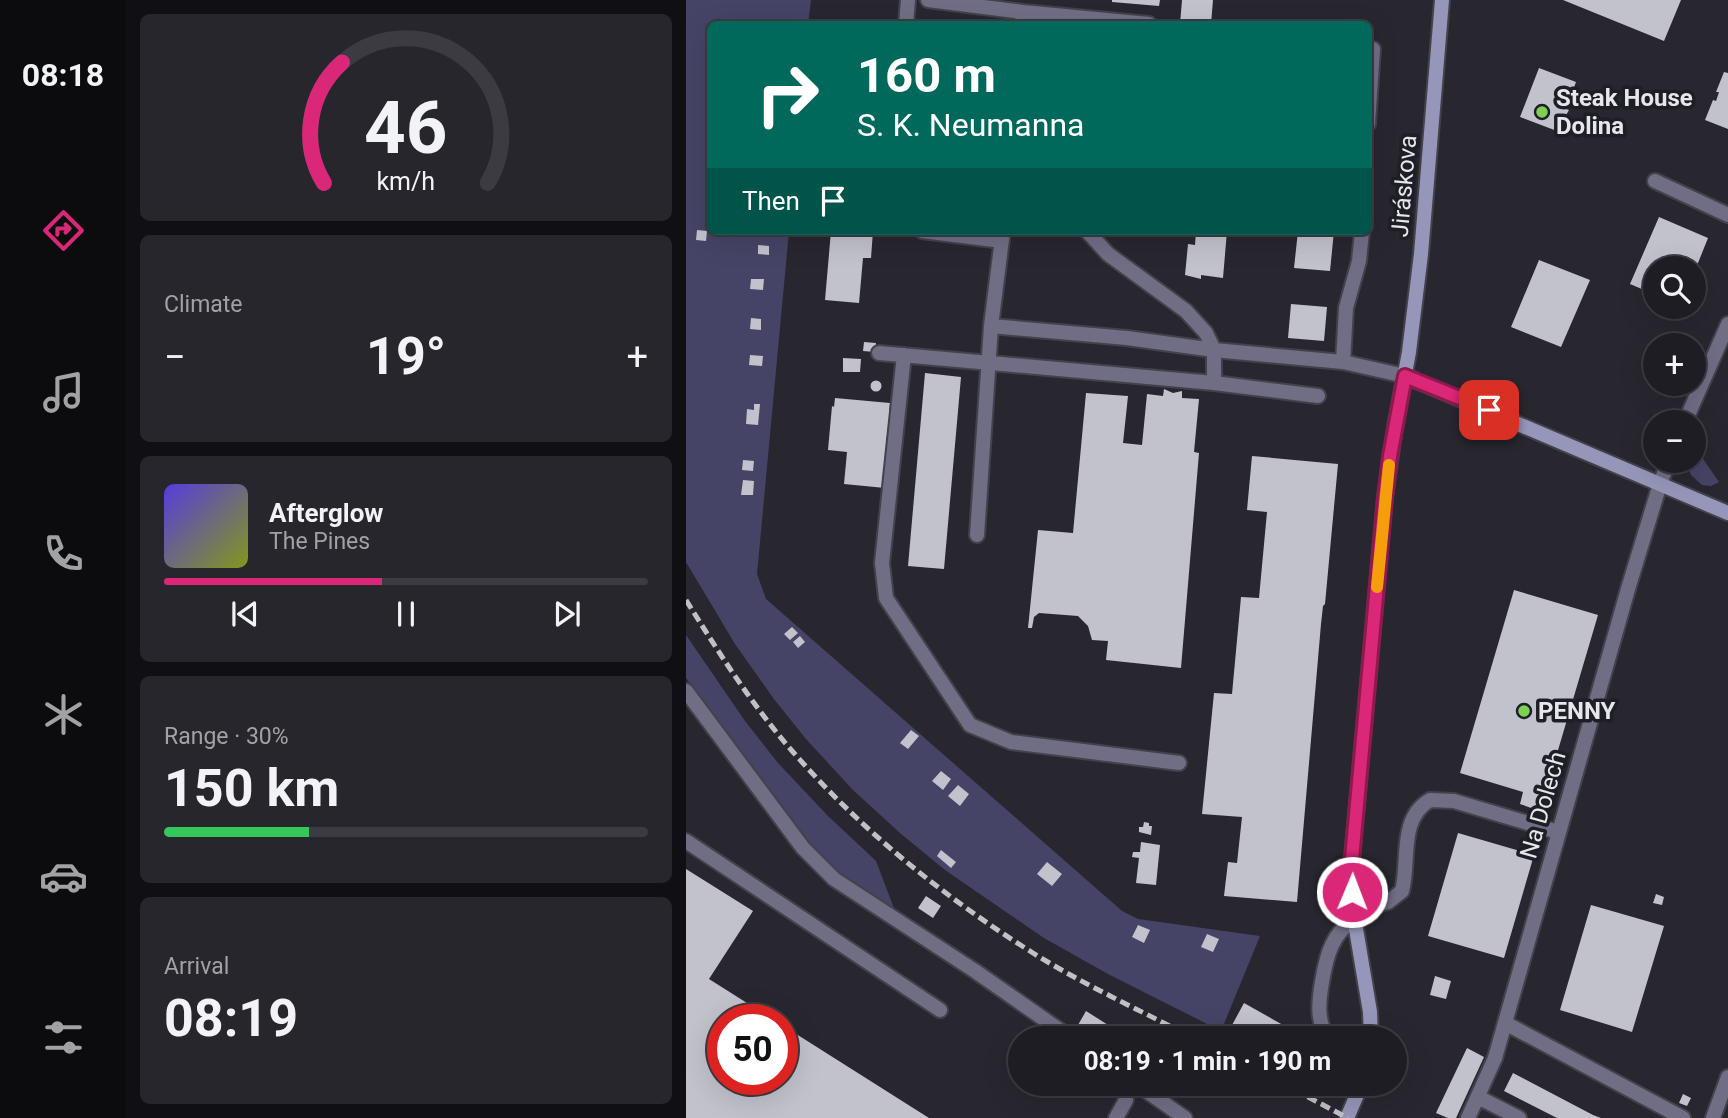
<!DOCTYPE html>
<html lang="en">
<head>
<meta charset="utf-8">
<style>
  :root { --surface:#1e1d24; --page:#26262c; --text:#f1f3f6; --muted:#a1a2a6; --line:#3c3b41; --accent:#db2777 }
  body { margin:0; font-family:Roboto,sans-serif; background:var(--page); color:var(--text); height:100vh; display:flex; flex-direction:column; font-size:26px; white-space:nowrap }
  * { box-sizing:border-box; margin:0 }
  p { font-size:23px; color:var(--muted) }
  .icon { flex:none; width:38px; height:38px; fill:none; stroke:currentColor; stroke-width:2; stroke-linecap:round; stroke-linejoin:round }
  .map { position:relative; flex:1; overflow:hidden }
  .side { display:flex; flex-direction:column; gap:14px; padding:14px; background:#101014; width:560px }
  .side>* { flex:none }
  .hud { position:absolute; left:21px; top:21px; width:665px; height:214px; border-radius:10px; box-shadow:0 7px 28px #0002,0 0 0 2px var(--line); background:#00695c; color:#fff; overflow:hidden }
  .fabs { position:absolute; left:957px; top:256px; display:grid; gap:14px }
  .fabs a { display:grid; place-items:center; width:63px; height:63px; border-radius:50%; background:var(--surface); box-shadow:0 7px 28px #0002,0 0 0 2px var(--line); font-size:35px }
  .speed { position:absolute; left:21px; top:1004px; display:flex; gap:14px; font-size:35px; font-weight:700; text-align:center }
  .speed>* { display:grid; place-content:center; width:91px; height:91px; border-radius:50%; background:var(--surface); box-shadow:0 7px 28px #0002,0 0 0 2px var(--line); line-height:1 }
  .speed .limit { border:10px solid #d22; background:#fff; color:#111 }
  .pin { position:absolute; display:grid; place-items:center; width:60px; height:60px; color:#fff; margin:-30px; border-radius:14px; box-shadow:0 4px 10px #0006 }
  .me { position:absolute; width:77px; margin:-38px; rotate:1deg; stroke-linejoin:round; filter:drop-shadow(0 0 5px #0008) }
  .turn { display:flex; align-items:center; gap:24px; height:147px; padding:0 35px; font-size:32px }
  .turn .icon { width:91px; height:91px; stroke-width:2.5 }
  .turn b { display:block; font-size:49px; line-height:60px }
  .then { display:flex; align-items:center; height:66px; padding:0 35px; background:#0003; gap:14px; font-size:26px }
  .big { font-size:52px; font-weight:700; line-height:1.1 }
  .side .widget { flex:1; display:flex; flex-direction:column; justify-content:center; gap:10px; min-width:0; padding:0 24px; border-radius:10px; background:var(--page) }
  .side .dial { align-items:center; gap:0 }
  .dial svg { height:182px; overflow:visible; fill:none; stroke:var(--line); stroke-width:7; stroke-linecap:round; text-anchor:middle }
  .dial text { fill:var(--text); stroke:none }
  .song { display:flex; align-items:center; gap:21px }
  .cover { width:84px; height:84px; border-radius:10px; background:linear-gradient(135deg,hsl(250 70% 55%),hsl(70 70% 35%)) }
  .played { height:7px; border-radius:4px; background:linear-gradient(90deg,var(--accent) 45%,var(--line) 45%) }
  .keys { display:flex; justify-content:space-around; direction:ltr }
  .heat { display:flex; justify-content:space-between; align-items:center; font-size:38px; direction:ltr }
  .charge { height:10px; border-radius:5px; background:linear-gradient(90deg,#34c759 30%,var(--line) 0) }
  .trip { position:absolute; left:322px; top:1026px; width:399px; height:70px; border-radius:35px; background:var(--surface); box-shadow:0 7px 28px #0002,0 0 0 2px var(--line); font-weight:700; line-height:70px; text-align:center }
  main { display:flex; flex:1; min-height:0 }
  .menu { display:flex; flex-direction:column; width:126px; justify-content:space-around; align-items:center; background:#0c0c0e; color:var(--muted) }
  .menu .icon { width:49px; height:49px }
  .menu .on { color:var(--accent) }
  .menu b { font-size:32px; color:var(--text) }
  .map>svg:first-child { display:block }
  .green { fill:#464466 }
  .building { fill:#c2c2cd }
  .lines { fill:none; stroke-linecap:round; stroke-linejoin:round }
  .lane-casing { stroke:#43424a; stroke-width:18 }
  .street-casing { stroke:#43424a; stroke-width:18 }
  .secondary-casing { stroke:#43424a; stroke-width:18 }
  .lane { stroke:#6f6e85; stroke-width:14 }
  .street { stroke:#6f6e85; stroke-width:14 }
  .secondary { stroke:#9696ba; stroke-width:14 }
  .rail { stroke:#c0c0c7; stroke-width:5; stroke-dasharray:10 5; stroke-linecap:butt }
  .route-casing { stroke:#8e194d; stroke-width:18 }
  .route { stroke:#db2777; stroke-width:12 }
  .slow { stroke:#f59e0b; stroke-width:12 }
  .poi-dot { fill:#7fd052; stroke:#1e1e26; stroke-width:2.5 }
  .labels { text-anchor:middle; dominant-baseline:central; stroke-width:7; stroke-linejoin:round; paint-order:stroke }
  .poi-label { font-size:24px; font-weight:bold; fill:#e6e6ec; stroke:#1e1e26; text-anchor:start }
  .street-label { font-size:24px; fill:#e6e6ec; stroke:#1e1e26 }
</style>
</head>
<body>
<main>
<nav class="menu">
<b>08:18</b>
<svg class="icon on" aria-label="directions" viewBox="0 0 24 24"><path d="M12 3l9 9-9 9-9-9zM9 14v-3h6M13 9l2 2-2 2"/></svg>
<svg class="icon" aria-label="music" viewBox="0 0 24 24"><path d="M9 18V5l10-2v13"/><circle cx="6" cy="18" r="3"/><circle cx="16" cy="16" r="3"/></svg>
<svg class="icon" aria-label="phone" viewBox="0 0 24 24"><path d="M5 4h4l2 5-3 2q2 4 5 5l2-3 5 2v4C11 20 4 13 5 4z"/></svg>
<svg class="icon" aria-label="climate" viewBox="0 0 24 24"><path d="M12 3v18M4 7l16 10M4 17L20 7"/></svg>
<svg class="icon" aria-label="car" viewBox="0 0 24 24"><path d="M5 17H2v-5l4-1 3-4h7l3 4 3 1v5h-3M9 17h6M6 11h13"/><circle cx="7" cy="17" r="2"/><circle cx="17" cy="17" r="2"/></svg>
<svg class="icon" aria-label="filters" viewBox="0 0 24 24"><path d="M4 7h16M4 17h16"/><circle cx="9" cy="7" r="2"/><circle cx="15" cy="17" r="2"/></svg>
</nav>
<section class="side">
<div class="widget dial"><svg viewBox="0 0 100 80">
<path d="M14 69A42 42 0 1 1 86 69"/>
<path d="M14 69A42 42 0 0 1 22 16" stroke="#db2777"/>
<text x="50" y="56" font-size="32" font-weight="700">46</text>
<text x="50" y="72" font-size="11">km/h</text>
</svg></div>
<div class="widget"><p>Climate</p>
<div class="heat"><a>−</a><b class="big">19°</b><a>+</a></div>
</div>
<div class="widget">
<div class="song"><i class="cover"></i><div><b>Afterglow</b><p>The Pines</p></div></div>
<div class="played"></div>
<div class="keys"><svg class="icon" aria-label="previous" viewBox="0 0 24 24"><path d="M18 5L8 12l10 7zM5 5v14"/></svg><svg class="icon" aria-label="pause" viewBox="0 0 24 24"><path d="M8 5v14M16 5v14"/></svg><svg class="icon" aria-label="next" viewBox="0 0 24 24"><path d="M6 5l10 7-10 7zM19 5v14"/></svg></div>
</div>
<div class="widget"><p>Range · 30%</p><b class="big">150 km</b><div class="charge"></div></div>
<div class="widget"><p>Arrival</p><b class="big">08:19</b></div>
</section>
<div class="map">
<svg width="1042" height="1118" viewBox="0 0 1042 1118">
  <rect width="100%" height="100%" fill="#282730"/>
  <!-- green -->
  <path class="green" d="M0 0H125L122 24H24V231H103L71 574 80 599 436 911 452 919 574 936 535 1031 422 974 358 938 259 870 214 833 167 790 120 739 88 699 49 644 0 562Z
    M1008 446 1033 482 1025 486 1016 485 1005 475 1000 460H1008Z
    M0 635 59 721 92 763 141 815 190 861 214 924 149 882 0 678Z"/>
  <!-- building -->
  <path class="building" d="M426 0H474L473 6 426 2Z
    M496 0H527L525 24H494Z
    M877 0H995L978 41Z
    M853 68 890 82 880 109 883 110 871 131 834 117Z
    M1038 72 1042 73V129L1019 120 1027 100 1030 101 1033 92H1030Z
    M973 217 1022 238 1010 268H970V295L944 284Z
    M11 230 21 231 20 241 10 240Z
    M145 231H187L185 258H177L173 303 139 300Z
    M510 231H541L537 278 515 275V279L499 275 502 244 509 245Z
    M612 231H648L644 271 608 268Z
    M72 245 83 246V255L72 254Z
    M853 260 904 280 875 347 825 327Z
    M65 279H78L77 290 64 289Z
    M605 304 641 307 638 341 602 338Z
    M65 318 75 319V330L64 329Z
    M178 342 190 343 189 352 177 351Z
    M64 355 77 356 76 366 63 365Z
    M157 358 175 359 174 372H157Z
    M239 373 275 377 258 569 222 566Z
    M184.5 386a5.5 5.5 0 1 1 11 0a5.5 5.5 0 1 1-11 0Z
    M478 389 487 393 496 391V398L513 399 508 452 513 453 495 668 420 660 422 641 406 640 402 626 392 616 353 613 348 617 346 628H342L352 530 387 533 400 393 442 396 437 443 456 445 461 394 477 396Z
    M149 398 204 403 203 415H207L206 428 202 427 200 444H203L199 488 158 484 161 452 142 450 146 406 148 407Z
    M68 404H74L72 425 60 424 61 409 68 410Z
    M566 456 652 464 639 604 637 606 635 624 611 902 538 896 542 862 551 863 556 817 516 814 528 693 546 694 555 597 573 598 581 512 561 510Z
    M57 460 68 461 67 471 56 470Z
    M57 480 68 481 67 495H55Z
    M828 590 912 615 854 811 834 804 837 792 774 773Z
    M106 627 112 633 104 640 98 634Z
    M114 636 119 642 112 648 107 642Z
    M225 730 233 736 222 749 214 743Z
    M255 771 265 779 257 790 246 781Z
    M272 785 283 794 274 806 262 796Z
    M458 822 463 823V826H466L465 835 453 832V827H457Z
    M772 833 848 855 818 958 742 936Z
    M841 840 852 843 849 851 838 848Z
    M455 842 474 845 470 885 450 883 453 858 446 857 447 852H454Z
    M255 850 270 862 265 868 251 856Z
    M361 862 376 874 366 886 351 874Z
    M0 869 67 911 23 979 88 1020H37V1080H96V1025L243 1118H0Z
    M970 894 978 897 976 905 967 903Z
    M240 896 255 906 247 918 232 908Z
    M905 905 978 926 946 1032 874 1010Z
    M452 925 464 930 458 943 446 937Z
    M521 934 533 939 527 952 515 947Z
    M749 976 765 981 760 999 744 995Z
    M558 1003 606 1030 602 1038H566L545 1027Z
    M400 1011 430 1030 425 1038H413L392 1025Z
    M781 1048 798 1057 770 1118H762L750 1113Z
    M827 1073 907 1115 915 1118H871L818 1091Z
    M997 1094 1005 1098 1001 1106 993 1103Z"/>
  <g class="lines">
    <defs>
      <path id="lane" d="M242 0 337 12 336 24
        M337 12 463 24
        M220 24 222 0
        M682 124 687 49
        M969 181 1042 215
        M236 231 316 241
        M401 231 422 254 500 311 520 333 528 350V383
        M305 326 441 338 528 350 657 362 719 376
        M193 353 528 383 632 396
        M218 355 196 563 200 598 284 725 325 742 493 763
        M657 362 660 308 673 261 676 231
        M291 535 305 326 317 231
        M0 691 117 848 148 879 289 971 385 1038
        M0 841 254 1010
        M667 911 702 902 716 891C724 861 712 819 744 800L768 801 872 832
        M642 1038C638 1032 635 1025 634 1017 631 1002 639 959 646 945 651 934 658 926 668 920
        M449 1083 499 1118
        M792 1097 833 1118
        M430 1118 440 1100
        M782 1118 809 1058"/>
      <path id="street" d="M999 422 1042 324
        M819 1023 997 1118
        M809 1058 942 589 974 484 983 460
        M1027 1118 1042 1077"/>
      <path id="secondary" d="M719 376 1042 513
        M685 1038 684 1012 667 911 666 859 699 497 709 427 723 352 735 254 756 0
        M661 1118 676 1083"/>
    </defs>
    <!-- lane casing -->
    <use href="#lane" class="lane-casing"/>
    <!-- street casing -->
    <use href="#street" class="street-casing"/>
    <!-- secondary casing -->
    <use href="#secondary" class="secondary-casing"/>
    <!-- lane -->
    <use href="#lane" class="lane"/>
    <!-- street -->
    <use href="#street" class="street"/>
    <!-- secondary -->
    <use href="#secondary" class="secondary"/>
    <!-- rail -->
    <path class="rail" d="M0 600C33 653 66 705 107 752 176 831 258 897 347 953 398 985 454 1010 507 1038
      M595 1083 662 1118"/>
  </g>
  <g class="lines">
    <defs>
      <path id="route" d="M666 892V859L699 498 704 456 719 376 803 410"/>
    </defs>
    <!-- route casing -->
    <use href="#route" class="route-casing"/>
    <!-- route -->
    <use href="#route" class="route"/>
    <!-- slow -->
    <path class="slow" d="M691 587 703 465"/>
  </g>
  <!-- markers -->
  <g class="poi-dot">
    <circle cx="856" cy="112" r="7"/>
    <circle cx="838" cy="711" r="7"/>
  </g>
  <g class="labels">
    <!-- poi labels -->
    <g class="poi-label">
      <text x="870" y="98">Steak House<tspan x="870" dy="28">Dolina</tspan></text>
      <text x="852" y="711">PENNY</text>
    </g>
    <!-- street labels -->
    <g class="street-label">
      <text transform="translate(718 186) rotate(-85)">Jiráskova</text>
      <text transform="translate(857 805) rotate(-74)">Na Dolech</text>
    </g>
  </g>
</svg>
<div class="fabs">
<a><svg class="icon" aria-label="search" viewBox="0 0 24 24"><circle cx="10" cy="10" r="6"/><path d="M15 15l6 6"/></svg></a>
<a>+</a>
<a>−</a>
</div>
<div class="speed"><div class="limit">50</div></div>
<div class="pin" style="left:803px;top:410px;background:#d93025"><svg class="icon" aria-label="arrive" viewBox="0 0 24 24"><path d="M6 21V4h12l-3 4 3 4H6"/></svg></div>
<svg class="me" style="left:666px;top:892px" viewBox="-20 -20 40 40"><circle r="17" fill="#db2777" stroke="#fff" stroke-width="3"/><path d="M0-11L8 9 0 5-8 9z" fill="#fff"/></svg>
<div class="trip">08:19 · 1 min · 190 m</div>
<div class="hud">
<div class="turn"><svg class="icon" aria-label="right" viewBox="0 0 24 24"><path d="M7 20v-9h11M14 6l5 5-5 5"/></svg><div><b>160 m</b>S. K. Neumanna</div></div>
<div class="then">Then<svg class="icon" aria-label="arrive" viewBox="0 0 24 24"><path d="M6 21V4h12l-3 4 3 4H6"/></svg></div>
</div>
</div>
</main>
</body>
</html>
